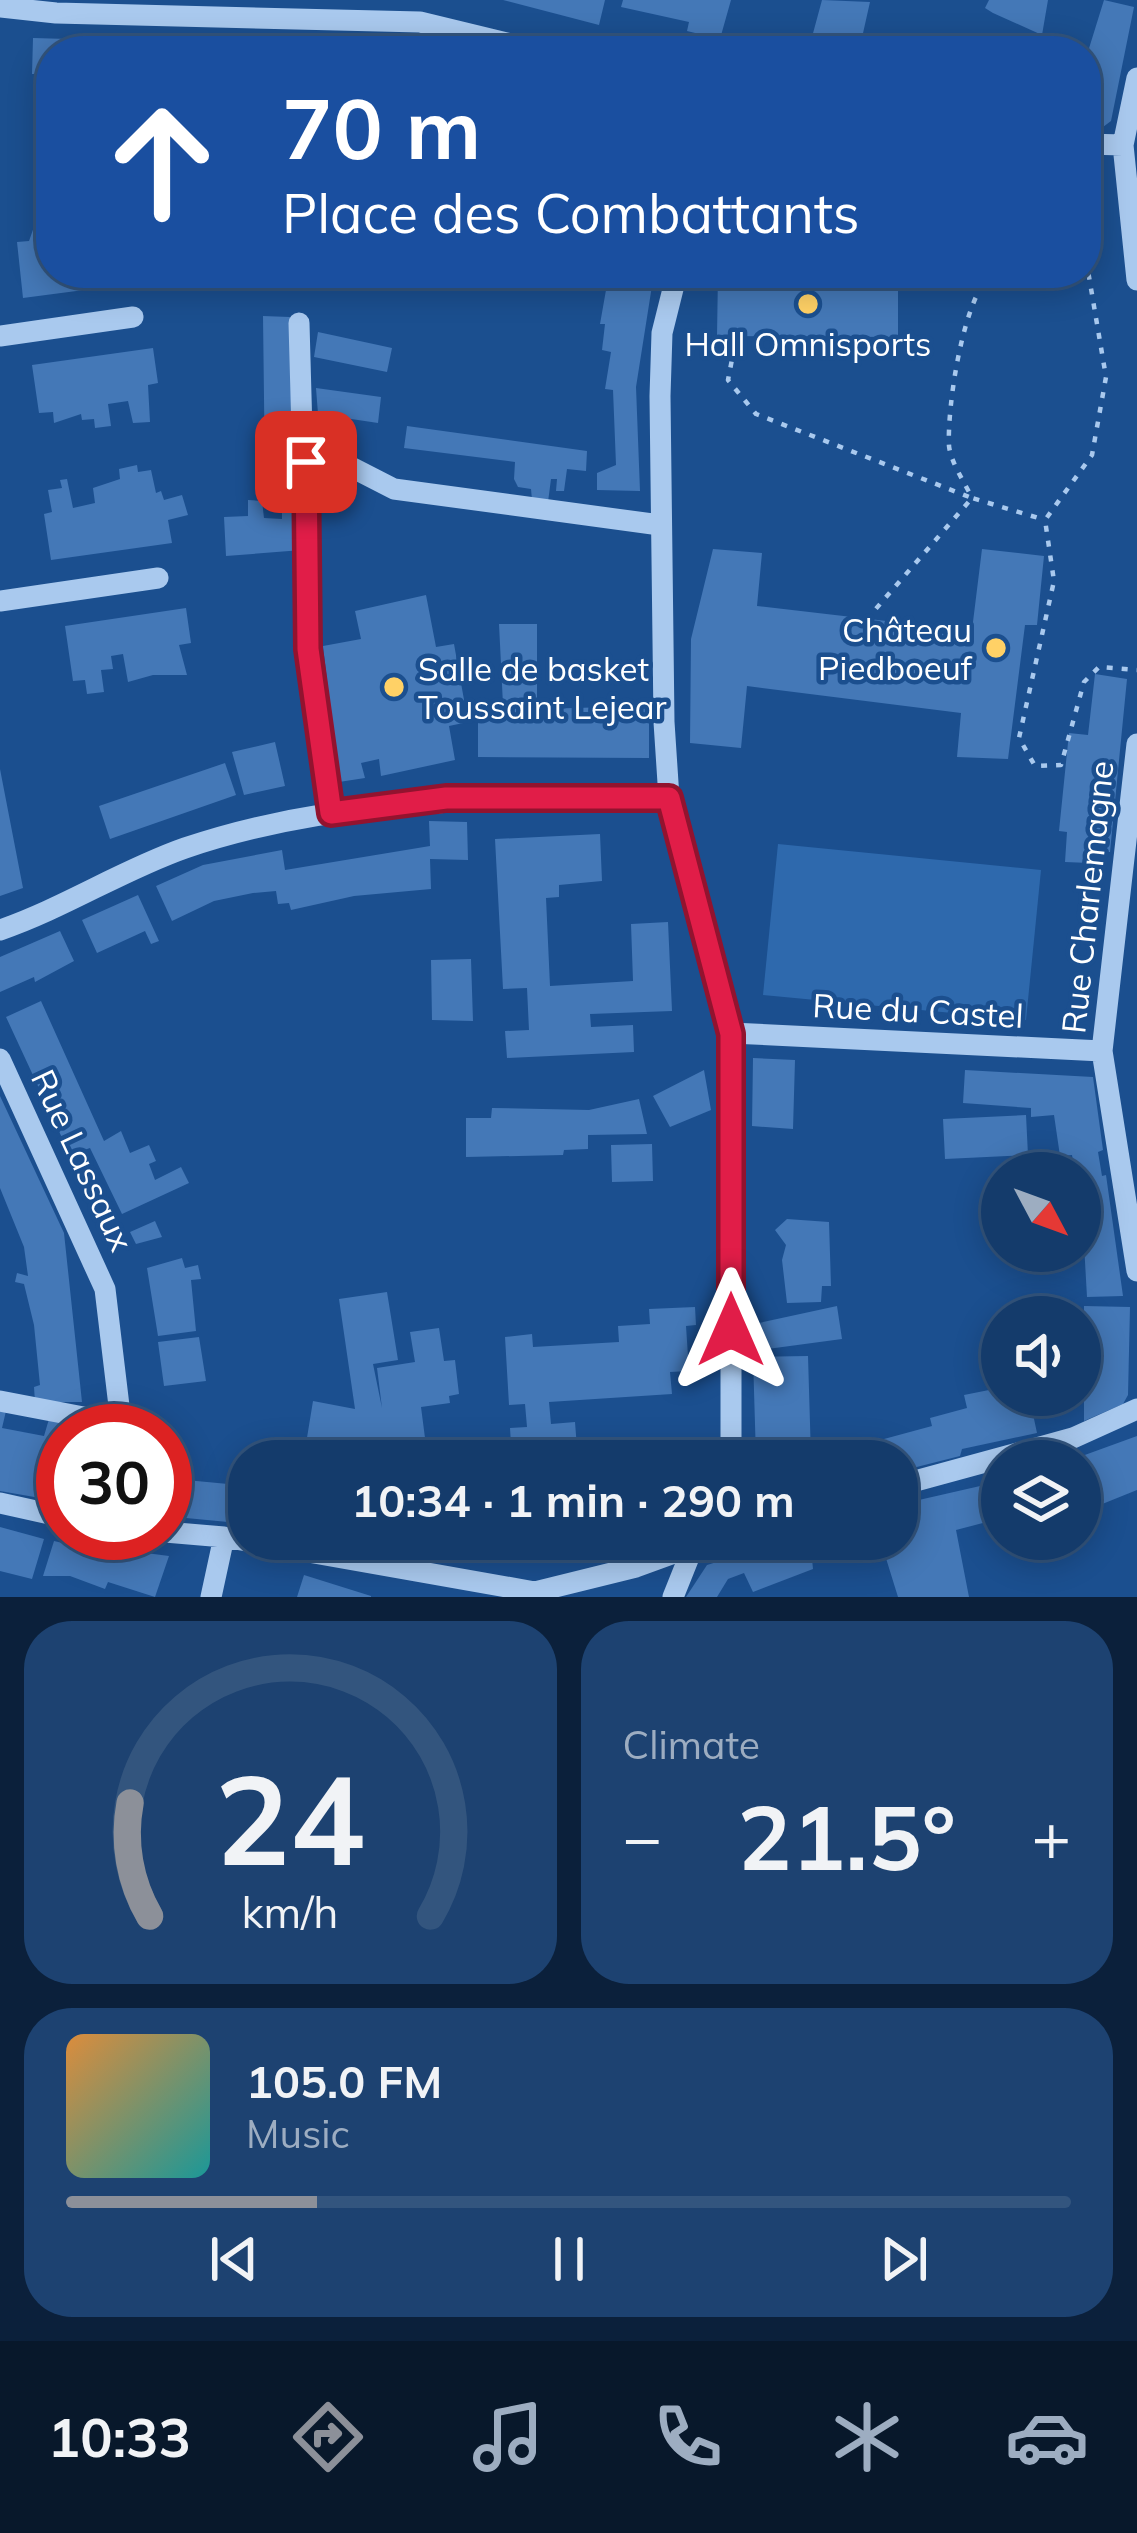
<!DOCTYPE html>
<html lang="en">
<head>
<meta charset="utf-8">
<style>
  :root { --surface:#143b6b; --page:#1d4271; --text:#f1f3f6; --muted:#9dadc1; --line:#33557e; --accent:#8c9099 }
  body { margin:0; font-family:Mulish,sans-serif; background:var(--page); color:var(--text); height:100vh; display:flex; flex-direction:column; font-size:45px; white-space:nowrap }
  * { box-sizing:border-box; margin:0 }
  p { font-size:39px; color:var(--muted) }
  .icon { flex:none; width:66px; height:66px; fill:none; stroke:currentColor; stroke-width:2; stroke-linecap:round; stroke-linejoin:round }
  .map { position:relative; height:1597px; overflow:hidden }
  .drawer { display:flex; flex-direction:column; gap:24px; padding:24px; background:#0b203b; flex:1 }
  .drawer>* { flex:none }
  .hud { position:absolute; left:36px; top:36px; width:1065px; height:252px; border-radius:48px; box-shadow:0 6px 30px #0003,0 0 0 3px var(--line); background:#1a4fa0; color:#fff; overflow:hidden }
  .needle { width:78px; rotate:131deg }
  .tools { position:absolute; left:981px; top:1152px; display:grid; gap:24px }
  .tools a { display:grid; place-items:center; width:120px; height:120px; border-radius:50%; background:var(--surface); box-shadow:0 6px 30px #0003,0 0 0 3px var(--line); font-size:60px }
  .speed { position:absolute; left:36px; top:1404px; display:flex; gap:24px; font-size:60px; font-weight:700; text-align:center }
  .speed>* { display:grid; place-content:center; width:156px; height:156px; border-radius:50%; background:var(--surface); box-shadow:0 6px 30px #0003,0 0 0 3px var(--line); line-height:1 }
  .speed .limit { border:18px solid #d22; background:#fff; color:#111 }
  .pin { position:absolute; display:grid; place-items:center; width:102px; height:102px; color:#fff; margin:-51px; border-radius:24px; box-shadow:0 6px 18px #0006 }
  .me { position:absolute; width:132px; margin:-66px; rotate:0deg; stroke-linejoin:round; filter:drop-shadow(0 0 9px #0008) }
  .turn { display:flex; align-items:center; gap:42px; height:252px; padding:0 48px; font-size:54px }
  .turn .icon { width:156px; height:156px; stroke-width:2.5 }
  .turn b { display:block; font-size:84px; line-height:102px }
  .big { font-size:90px; font-weight:700; line-height:1.1 }
  .drawer .tile { flex:1; display:flex; flex-direction:column; justify-content:center; gap:18px; min-width:0; padding:0 42px; border-radius:48px; background:var(--page) }
  .drawer .dial { align-items:center; gap:0 }
  .dial svg { height:312px; overflow:visible; fill:none; stroke:var(--line); stroke-width:7; stroke-linecap:round; text-anchor:middle }
  .dial text { fill:var(--text); stroke:none }
  .song { display:flex; align-items:center; gap:36px }
  .cover { width:144px; height:144px; border-radius:18px; background:linear-gradient(135deg,hsl(30 70% 55%),hsl(180 70% 35%)) }
  .played { height:12px; border-radius:6px; background:linear-gradient(90deg,var(--accent) 25%,var(--line) 25%) }
  .keys { display:flex; justify-content:space-around; direction:ltr }
  .heat { display:flex; justify-content:space-between; align-items:center; font-size:66px; direction:ltr }
  .drawer .tiles { flex:1; display:grid; gap:24px; grid-template-columns:1fr 1fr }
  .tile:last-child { grid-column:span 2 }
  .trip { position:absolute; left:228px; top:1440px; width:690px; height:120px; border-radius:48px; background:var(--surface); box-shadow:0 6px 30px #0003,0 0 0 3px var(--line); font-weight:700; line-height:120px; text-align:center }
  .tab-bar { display:flex; height:192px; justify-content:space-around; align-items:center; background:#08182b; color:var(--muted) }
  .tab-bar .icon { width:84px; height:84px }
  .tab-bar .selected { color:var(--accent) }
  .tab-bar b { font-size:54px; color:var(--text) }
  .map>svg:first-child { display:block }
  .green { fill:#2e69ad }
  .building { fill:#4478b7 }
  .lines { fill:none; stroke-linecap:round; stroke-linejoin:round }
  .path { stroke:#a9c9ee; stroke-width:4.5; stroke-dasharray:6 9; stroke-linecap:butt }
  .minor { stroke:#a9c9ee; stroke-width:21 }
  .route-casing { stroke:#92132f; stroke-width:30 }
  .route { stroke:#e11d48; stroke-width:21 }
  .poi-dot { fill:#ffd166; stroke:#1b4f8f; stroke-width:4.5 }
  .labels { text-anchor:middle; dominant-baseline:central; stroke-width:9; stroke-linejoin:round; paint-order:stroke }
  .poi-label { font-size:33px; fill:#fff; stroke:#1b4f8f }
  .street-label { font-size:33px; fill:#fff; stroke:#1b4f8f }
</style>
</head>
<body>
<div class="map">
<svg width="1137" height="1597" viewBox="0 0 1137 1597">
  <rect width="100%" height="100%" fill="#1b4f8f"/>
  <!-- green -->
  <path class="green" d="M778 844 1041 870 1026 1020 763 995Z"/>
  <!-- building -->
  <path class="building" d="M503 0H605L599 25Z
    M623 0H731L720 39 687 31 689 22 621 7Z
    M822 0 870 2 859 51 812 37Z
    M989 0H1048L1042 35 993 13 985 8Z
    M1104 0 1134 7 1111 121 1103 127 1086 126V58Z
    M33 38 286 45V51H51V74H32Z
    M45 223 51 273H144L145 282 23 298 17 242 29 241 35 224Z
    M609 273H654L636 387 640 491 597 490V473L616 465 613 390 605 389 611 352 602 350 605 324H600Z
    M718 273H898V337L717 336Z
    M263 316 290 317 292 478 265 480Z
    M318 332 392 348 387 372 314 357Z
    M153 348 158 383 148 385 150 422 133 423 128 401 108 404 111 426 95 428 94 419 82 420 81 414 54 423 53 412 39 413 32 365Z
    M316 388 381 397 378 423 318 414Z
    M407 426 587 451 586 471 567 469 564 491H556L557 479H551L548 502 532 500 531 489 518 487 514 479 515 462 404 448Z
    M137 465 138 472 151 470 156 493 161 491 164 500 182 495 188 515 168 520 172 543 51 560 44 514 52 512 48 490 62 488 60 480 67 479 73 508 95 503 93 488 120 479 119 469Z
    M248 500 262 501 264 518 282 519V505L302 506V550L226 556 224 517 248 516Z
    M713 549 762 553 757 606 938 627 937 633 971 638 982 549 1044 556 1037 625H1025L1008 759 957 757 961 713 747 686 741 748 690 743 691 639Z
    M426 595 436 647 454 644 468 722 449 726 455 760 381 776 379 759 361 763 365 778 339 782 323 646 361 639 355 611Z
    M186 608 191 643 179 645 187 675H153L128 682 123 654 111 656 113 669 101 670 104 692 87 694 85 680 73 681 65 626Z
    M499 624H537V709L649 706V758L478 757V705H503Z
    M1095 674 1127 679 1110 852H1089V863L1065 862 1067 832 1059 831 1069 733 1088 735Z
    M275 742 285 786 244 795 232 752Z
    M225 763 236 795 110 839 99 806Z
    M0 769 23 888 0 896Z
    M429 821 467 822 468 860 430 859 431 889 354 896 291 910 289 903 278 904 276 891 253 893 214 901 172 921 156 886 203 865 282 850 285 870 430 846Z
    M600 834 602 881 559 885V897L546 898 550 986 633 981 631 924 668 922 672 1011 590 1014 591 1027 633 1025 634 1052 507 1058 505 1031 529 1030 527 988 503 989 495 839Z
    M138 895 159 941 151 944 145 931 97 953 82 920Z
    M60 931 74 961 35 982 34 977 0 992V957Z
    M471 959 473 1021 432 1020 431 960Z
    M41 1001 104 1141 121 1131 130 1153 149 1145 156 1161 149 1164 155 1180 181 1167 189 1183 122 1214 90 1148 70 1155 6 1017Z
    M753 1058 795 1060 793 1129 752 1126Z
    M704 1070 711 1110 670 1127 653 1096Z
    M965 1070 1093 1077 1103 1150 1098 1152 1102 1176 1106 1175 1123 1296 1087 1297 1080 1173H1075L1072 1155 1060 1156 1054 1115 1031 1117V1108L963 1103Z
    M0 1096 64 1233 82 1402H35L34 1387 40 1385 34 1325 24 1284 15 1282 17 1273 28 1276 24 1247 0 1188Z
    M639 1099 647 1134 588 1135V1149L564 1150 563 1155 466 1157V1118H491L492 1108 589 1110Z
    M1026 1115 1028 1155 945 1159 943 1119Z
    M652 1144 653 1181 612 1182 611 1145Z
    M787 1219 829 1222 831 1286H822L821 1302 787 1303 782 1260 786 1245 775 1230Z
    M155 1221 162 1237 136 1244 130 1232Z
    M182 1258 185 1268 198 1265 201 1279 191 1280 196 1331 158 1336 147 1268Z
    M387 1292 398 1360 373 1364 382 1408 377 1368 415 1362 410 1332 439 1328 444 1361 455 1360 459 1394 449 1396 450 1403 421 1407 428 1461H392L390 1450 350 1443 347 1461H265L266 1451 304 1456 313 1401 355 1409 339 1299Z
    M837 1306 842 1339 752 1351 751 1340 761 1338 759 1323Z
    M1084 1306 1130 1307 1128 1395 1123 1404 1084 1421Z
    M695 1307 696 1325 686 1326 689 1371 670 1372 672 1394 549 1402 551 1424 575 1422 578 1461H512L510 1428 527 1427 525 1404 509 1405 505 1337 532 1334 533 1347 619 1342 618 1326 650 1324 649 1309Z
    M199 1337 206 1381 164 1386 158 1342Z
    M808 1356 811 1457 756 1458 753 1357Z
    M994 1389 996 1396 1009 1395 1011 1402 1030 1400 1037 1433 962 1449 960 1456 897 1472V1461H838L836 1452 932 1426 930 1418 967 1408 964 1395Z
    M0 1409 6 1411 2 1428 44 1436 49 1419 87 1430 63 1431V1502L0 1491Z
    M1137 1436V1490L1080 1513V1461L1071 1460Z
    M165 1478 249 1486V1524L165 1516Z
    M1002 1481V1518L956 1530 969 1597H898L880 1539H897V1505Z
    M0 1527 44 1539 32 1579 0 1571Z
    M792 1539H810L813 1569 753 1592 744 1573 728 1579 717 1597H686L707 1565Z
    M54 1541 123 1557V1550L169 1556 155 1597 108 1582 105 1589 70 1576H43Z
    M304 1575 371 1596V1597H297Z"/>
  <g class="lines">
    <!-- path -->
    <path class="path" d="M1086 259 1106 377 1092 455 1045 520 1054 581 1019 738 1035 766 1061 765 1084 682 1099 667 1137 670
      M992 273C963 297 947 407 949 446 951 463 965 483 972 498L1045 520
      M743 335 735 344 728 380 756 414 972 498 867 619"/>
    <!-- minor -->
    <path class="minor" d="M0 7 56 13 420 22 540 51
      M1137 78 1123 145 1137 280
      M1086 144 1123 145
      M677 273 662 333 660 396 664 722 669 798 731 1033V1461
      M299 323 308 649 331 813
      M0 336 133 317
      M353 468 394 489 660 525
      M0 601 158 578
      M1137 744 1102 1051 1137 1271
      M0 930C64 908 122 870 185 848 348 793 501 801 669 798
      M731 1033 1102 1051
      M0 1059 105 1289 122 1431
      M0 1401 99 1420 121 1417
      M897 1486 1073 1438 1137 1409
      M0 1503 63 1517
      M165 1532 224 1537 535 1592 636 1567 713 1539
      M211 1597 224 1537
      M673 1597 693 1547"/>
  </g>
  <g class="lines">
    <defs>
      <path id="route" d="M306 462 308 649 331 813 446 798H669L731 1034V1330"/>
    </defs>
    <!-- route casing -->
    <use href="#route" class="route-casing"/>
    <!-- route -->
    <use href="#route" class="route"/>
  </g>
  <!-- markers -->
  <g class="poi-dot">
    <circle cx="808" cy="304" r="12"/>
    <circle cx="996" cy="648" r="12"/>
    <circle cx="394" cy="687" r="12"/>
  </g>
  <g class="labels">
    <!-- poi labels -->
    <g class="poi-label">
      <text x="808" y="343">Hall Omnisports</text>
      <text x="972" y="629" text-anchor="end">Château<tspan x="972" dy="38">Piedboeuf</tspan></text>
      <text x="418" y="668" text-anchor="start">Salle de basket<tspan x="418" dy="38">Toussaint Lejear</tspan></text>
    </g>
    <!-- street labels -->
    <g class="street-label">
      <text transform="translate(1087 897) rotate(-84)">Rue Charlemagne</text>
      <text transform="translate(918 1010) rotate(3)">Rue du Castel</text>
      <text transform="translate(83 1160) rotate(65)">Rue Lassaux</text>
    </g>
  </g>
</svg>
<div class="tools">
<a><svg class="needle" viewBox="-14 -14 28 28"><path d="M0-13l5 13h-10z" fill="#e53935"/><path d="M0 13l5-13h-10z" fill="#9dadc1"/></svg></a>
<a><svg class="icon" aria-label="sound" viewBox="0 0 24 24"><path d="M4 9h4l5-4v14l-5-4H4zM17 9q2 3 0 6"/></svg></a>
<a><svg class="icon" aria-label="layers" viewBox="0 0 24 24"><path d="M12 4l9 5-9 5-9-5zM3 14l9 5 9-5"/></svg></a>
</div>
<div class="speed"><div class="limit">30</div></div>
<div class="pin" style="left:306px;top:462px;background:#d93025"><svg class="icon" aria-label="arrive" viewBox="0 0 24 24"><path d="M6 21V4h12l-3 4 3 4H6"/></svg></div>
<svg class="me" style="left:731px;top:1330px" viewBox="-20 -20 40 40"><path d="M0-17L14 15 0 8-14 15z" fill="#e11d48" stroke="#fff" stroke-width="4"/></svg>
<div class="trip">10:34 · 1 min · 290 m</div>
<div class="hud">
<div class="turn"><svg class="icon" aria-label="ahead" viewBox="0 0 24 24"><path d="M12 20V5M6 11l6-6 6 6"/></svg><div><b>70 m</b>Place des Combattants</div></div>
</div>
</div>
<section class="drawer">
<div class="tiles">
<div class="tile dial"><svg viewBox="0 0 100 80">
<path d="M14 69A42 42 0 1 1 86 69"/>
<path d="M14 69A42 42 0 0 1 9 40" stroke="#8c9099"/>
<text x="50" y="56" font-size="32" font-weight="700">24</text>
<text x="50" y="72" font-size="11">km/h</text>
</svg></div>
<div class="tile"><p>Climate</p>
<div class="heat"><a>−</a><b class="big">21.5°</b><a>+</a></div>
</div>
<div class="tile">
<div class="song"><i class="cover"></i><div><b>105.0 FM</b><p>Music</p></div></div>
<div class="played"></div>
<div class="keys"><svg class="icon" aria-label="previous" viewBox="0 0 24 24"><path d="M18 5L8 12l10 7zM5 5v14"/></svg><svg class="icon" aria-label="pause" viewBox="0 0 24 24"><path d="M8 5v14M16 5v14"/></svg><svg class="icon" aria-label="next" viewBox="0 0 24 24"><path d="M6 5l10 7-10 7zM19 5v14"/></svg></div>
</div>
</div>
</section>
<nav class="tab-bar">
<b>10:33</b>
<svg class="icon selected" aria-label="directions" viewBox="0 0 24 24"><path d="M12 3l9 9-9 9-9-9zM9 14v-3h6M13 9l2 2-2 2"/></svg>
<svg class="icon" aria-label="music" viewBox="0 0 24 24"><path d="M9 18V5l10-2v13"/><circle cx="6" cy="18" r="3"/><circle cx="16" cy="16" r="3"/></svg>
<svg class="icon" aria-label="phone" viewBox="0 0 24 24"><path d="M5 4h4l2 5-3 2q2 4 5 5l2-3 5 2v4C11 20 4 13 5 4z"/></svg>
<svg class="icon" aria-label="climate" viewBox="0 0 24 24"><path d="M12 3v18M4 7l16 10M4 17L20 7"/></svg>
<svg class="icon" aria-label="car" viewBox="0 0 24 24"><path d="M5 17H2v-5l4-1 3-4h7l3 4 3 1v5h-3M9 17h6M6 11h13"/><circle cx="7" cy="17" r="2"/><circle cx="17" cy="17" r="2"/></svg>
</nav>
</body>
</html>
